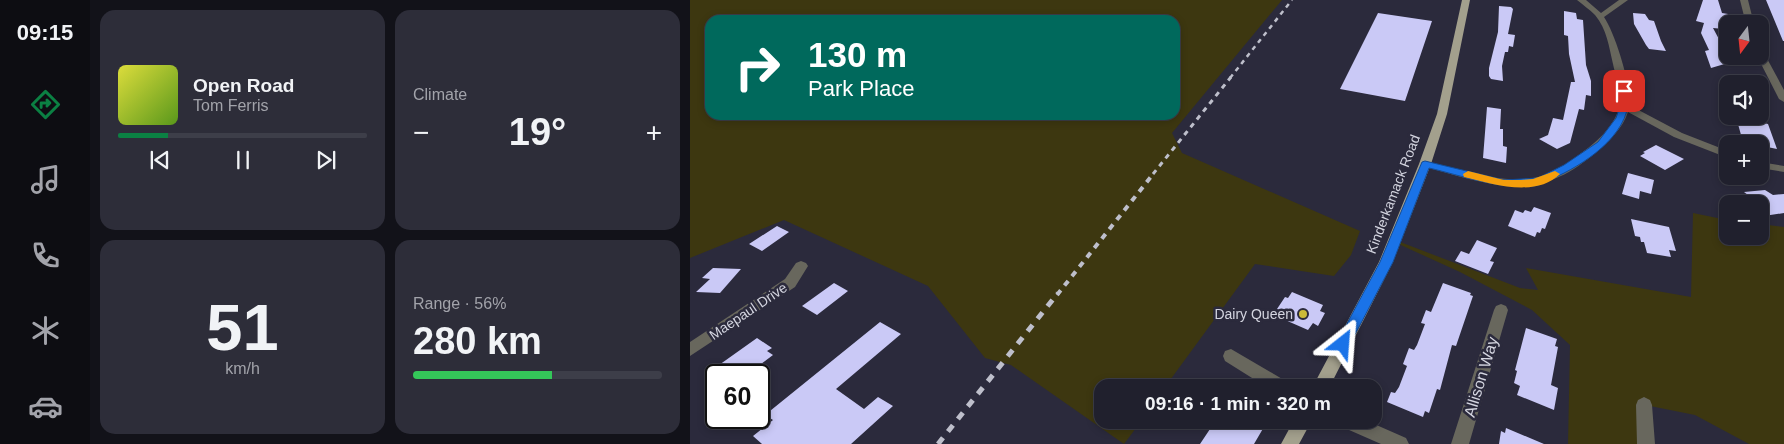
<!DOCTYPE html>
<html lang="en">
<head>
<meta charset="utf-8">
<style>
  :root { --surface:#20202d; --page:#2d2d39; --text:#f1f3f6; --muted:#a2a3aa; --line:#3d3e49; --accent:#0b8043 }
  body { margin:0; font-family:Helvetica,sans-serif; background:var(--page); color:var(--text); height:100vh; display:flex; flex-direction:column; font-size:19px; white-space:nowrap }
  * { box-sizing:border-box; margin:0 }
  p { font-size:16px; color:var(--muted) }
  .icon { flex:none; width:28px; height:28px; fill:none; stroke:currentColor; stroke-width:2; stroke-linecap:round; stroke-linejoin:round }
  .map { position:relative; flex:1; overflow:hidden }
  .sheet { display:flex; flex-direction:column; gap:10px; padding:10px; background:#121219; width:600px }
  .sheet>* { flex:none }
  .guide { position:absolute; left:15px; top:15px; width:475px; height:105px; border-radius:15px; box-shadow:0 2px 8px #0003,0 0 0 1px var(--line); background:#00695c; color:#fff; overflow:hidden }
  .needle { width:32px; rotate:195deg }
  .tools { position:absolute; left:1029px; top:15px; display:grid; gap:10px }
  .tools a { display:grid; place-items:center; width:50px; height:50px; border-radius:10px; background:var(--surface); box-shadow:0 2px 8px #0003,0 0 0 1px var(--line); font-size:25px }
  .speed { position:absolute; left:15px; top:364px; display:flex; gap:10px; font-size:25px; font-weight:700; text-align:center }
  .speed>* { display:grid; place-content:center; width:65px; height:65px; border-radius:50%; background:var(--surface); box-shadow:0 2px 8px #0003,0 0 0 1px var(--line); line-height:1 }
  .speed .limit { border:2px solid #111; border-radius:8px; background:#fff; color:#111 }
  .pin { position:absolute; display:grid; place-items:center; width:42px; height:42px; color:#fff; margin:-21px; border-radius:10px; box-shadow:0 2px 8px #0006 }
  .me { position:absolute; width:55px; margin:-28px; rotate:28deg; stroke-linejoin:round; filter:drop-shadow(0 0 4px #0008) }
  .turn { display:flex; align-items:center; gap:18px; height:105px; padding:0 20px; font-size:22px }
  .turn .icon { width:65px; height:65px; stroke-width:2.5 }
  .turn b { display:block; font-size:35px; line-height:42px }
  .big { font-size:38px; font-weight:700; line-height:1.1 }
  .sheet .card { flex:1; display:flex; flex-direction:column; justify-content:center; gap:8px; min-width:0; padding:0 18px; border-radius:15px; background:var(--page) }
  .sheet .dial { align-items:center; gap:0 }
  .dial b { font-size:65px; line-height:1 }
  .song { display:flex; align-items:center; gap:15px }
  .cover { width:60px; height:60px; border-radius:8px; background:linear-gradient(135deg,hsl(60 70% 55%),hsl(90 70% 35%)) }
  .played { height:5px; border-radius:2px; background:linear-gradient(90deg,var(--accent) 20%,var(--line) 20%) }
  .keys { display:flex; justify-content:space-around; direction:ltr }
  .heat { display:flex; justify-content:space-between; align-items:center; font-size:28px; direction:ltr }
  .charge { height:8px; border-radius:4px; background:linear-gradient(90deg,#34c759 56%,var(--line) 0) }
  .sheet .tiles { flex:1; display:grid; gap:10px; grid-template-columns:repeat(2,1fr) }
  .trip { position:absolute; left:404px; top:379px; width:288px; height:50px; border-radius:15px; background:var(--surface); box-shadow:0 2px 8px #0003,0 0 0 1px var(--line); font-weight:700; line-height:50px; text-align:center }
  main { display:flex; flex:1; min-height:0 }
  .tabs { display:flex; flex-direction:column; width:90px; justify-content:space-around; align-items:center; background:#0d0d12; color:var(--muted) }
  .tabs .icon { width:35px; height:35px }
  .tabs .active { color:var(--accent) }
  .tabs b { font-size:22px; color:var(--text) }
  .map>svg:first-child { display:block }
  .green { fill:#3d3710; fill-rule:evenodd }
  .building { fill:#cac9f6 }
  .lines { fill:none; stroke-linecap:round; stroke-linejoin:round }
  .minor { fill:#68675d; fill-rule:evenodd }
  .major { fill:#a3a08d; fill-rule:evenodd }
  .rail-far3 { stroke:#bebfcb; stroke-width:2.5; stroke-dasharray:4.5 4.5; stroke-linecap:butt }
  .rail-far2 { stroke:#bebfcb; stroke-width:3; stroke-dasharray:5 5; stroke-linecap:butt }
  .rail-far1 { stroke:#bebfcb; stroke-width:4; stroke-dasharray:6 6; stroke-linecap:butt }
  .rail { stroke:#bebfcb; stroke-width:5; stroke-dasharray:8 8; stroke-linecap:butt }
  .route { fill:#1a73e8; stroke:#114b97 }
  .slow { fill:#f59e0b }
  .poi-dot { fill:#cbba39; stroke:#2b2a3c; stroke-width:2 }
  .labels { text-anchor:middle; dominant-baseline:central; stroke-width:5; stroke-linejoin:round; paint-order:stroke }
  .street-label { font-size:14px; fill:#d4d5e0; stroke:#2b2a3c }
  .poi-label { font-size:14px; fill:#d4d5e0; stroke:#2b2a3c; text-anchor:end }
  .near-street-label { font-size:16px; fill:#d4d5e0; stroke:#2b2a3c }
</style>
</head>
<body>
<main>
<nav class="tabs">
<b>09:15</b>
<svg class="icon active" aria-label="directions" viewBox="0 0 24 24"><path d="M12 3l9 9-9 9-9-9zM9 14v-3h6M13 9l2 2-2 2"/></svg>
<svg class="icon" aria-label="music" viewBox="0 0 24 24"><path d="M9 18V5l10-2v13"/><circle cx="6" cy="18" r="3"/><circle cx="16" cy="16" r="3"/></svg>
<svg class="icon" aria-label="phone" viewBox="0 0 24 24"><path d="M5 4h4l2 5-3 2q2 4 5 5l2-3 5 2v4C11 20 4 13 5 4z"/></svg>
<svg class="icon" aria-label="climate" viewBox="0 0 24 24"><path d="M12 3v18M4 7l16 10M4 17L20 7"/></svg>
<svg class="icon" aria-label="car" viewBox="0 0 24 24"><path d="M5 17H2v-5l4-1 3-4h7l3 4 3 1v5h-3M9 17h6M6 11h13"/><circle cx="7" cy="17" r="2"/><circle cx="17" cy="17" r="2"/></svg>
</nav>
<section class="sheet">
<div class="tiles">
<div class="card">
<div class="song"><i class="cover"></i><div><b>Open Road</b><p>Tom Ferris</p></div></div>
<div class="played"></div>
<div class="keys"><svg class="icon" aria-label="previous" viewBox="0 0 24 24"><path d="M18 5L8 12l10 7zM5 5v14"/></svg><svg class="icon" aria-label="pause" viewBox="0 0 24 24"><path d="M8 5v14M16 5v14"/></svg><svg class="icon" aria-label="next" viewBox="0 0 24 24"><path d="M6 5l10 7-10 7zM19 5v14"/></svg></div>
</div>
<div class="card"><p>Climate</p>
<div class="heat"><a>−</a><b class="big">19°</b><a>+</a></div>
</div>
<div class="card dial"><b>51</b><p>km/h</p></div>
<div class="card"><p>Range · 56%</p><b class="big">280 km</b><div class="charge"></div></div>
</div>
</section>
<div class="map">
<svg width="1094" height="444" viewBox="0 0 1094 444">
  <rect width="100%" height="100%" fill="#2b2a3c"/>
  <!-- green -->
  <path class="green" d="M0 0H592L482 133 492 153 670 231 661 255 644 276 565 264 475 387 412 388V420H452L434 444 321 365 295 358 238 286 94 220 0 258ZM20 20H485V115H20Z
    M1003 213 1037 220 1038 236H1070V224L1094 227V444H1059L1005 415 955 405 956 444H878L880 345 842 310 770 272 704 242 705 240 830 288 848 290 836 268 1001 297Z"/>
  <!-- building -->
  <path class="building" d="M1013 0H1028L1032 13 1038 14 1034 29 1023 28 1038 56V63L1021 68 1015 51 1019 50 1011 33 1014 23 1006 21Z
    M1076 0H1094V41H1093Z
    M809 6 821 7 823 9 818 34 825 35 823 47 819 46 818 52H815L812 66 813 81 801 79 799 76V68L808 32Z
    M874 11 886 13 887 19 893 20 896 65 901 81V96L896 95 894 110 889 109 880 143 867 149 849 139 858 135 863 118 873 120 881 82H885L879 54 878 36 874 35Z
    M688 13 742 21 715 101 650 89Z
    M943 13 955 14 959 20 964 21 971 41 976 51 959 49 956 45 944 24Z
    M797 107 811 109 810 129H813V146L817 147 816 163 793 158Z
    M1046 117 1078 124 1087 149 1053 142Z
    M966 145 994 159 975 170 950 156 955 153 953 152Z
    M938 173 964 180 961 194 950 191 949 199 932 194Z
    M1075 190 1083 195 1094 194V213L1074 216 1070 212V204L1054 192Z
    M844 207 861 213 855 229 852 228 850 233 847 232 845 237 818 226 825 210 833 213 835 210 841 212Z
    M941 219 979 227 986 251 979 250 981 257 957 253 954 242H951L950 237 945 236Z
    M87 226 99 232 72 251 59 244Z
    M787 240 807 248 800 261 804 262 798 274 765 261 771 251 779 254Z
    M23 268 51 269 30 293 6 292 20 279 12 278Z
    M144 283 158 291 127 315 112 306Z
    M753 283 781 293 780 295 783 296 766 346 762 345 750 390 747 389 739 413 735 411 733 417 697 402 701 392 705 393 709 387 717 366 713 364 719 348 724 350 727 345 735 324 731 323 736 310 741 312Z
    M602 292 633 305 630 311 635 313 628 326 623 323 618 330 586 316 590 310 587 309 595 297 598 298Z
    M190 322 211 334 146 389 174 409 188 397 203 406 161 444H72L63 436 83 420 75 415Z
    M836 328 867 339 865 346 868 347 861 385 868 388 864 410 827 395 830 386 824 383 827 371 825 370Z
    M67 338 82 348 77 351 83 355 67 367 62 364 47 375H42L29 365Z
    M526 420H578L564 444H510Z
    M816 428 854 444H809L811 431 815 433Z"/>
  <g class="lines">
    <!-- minor -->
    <path class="minor" d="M887 0H896L911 13 929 0H938L914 17C925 33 942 87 939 105L992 133 1038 151V158L984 137 938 112C933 128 919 141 907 151 847 206 800 184 731 166L729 164 735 161C770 169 807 184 843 178 860 176 877 164 890 154 909 141 933 119 930 94 929 83 925 74 923 64 919 47 917 29 905 15 899 9 893 5 887 0Z
      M1050 0H1058L1064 24H1056Z
      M1070 50 1074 53 1094 90V102L1089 99 1067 56H1070Z
      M1070 162 1094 166V172L1070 168Z
      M111 261 116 263 118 266 105 287 0 356V342L95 279 106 263Z
      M811 304 816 306 818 310 779 444H761L804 310 806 306Z
      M541 349 599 383 601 388H578L535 361 533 356 535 351Z
      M954 397 960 400 962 405 965 444H947L946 405 948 400Z
      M647 420H675L716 438 719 444H691L650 426Z"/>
    <!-- major -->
    <path class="major" d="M772 0H780L757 114 741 164 703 262 639 388H622L689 262 729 164 747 114Z
      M604 420H622L609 444H591Z"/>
    <!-- rail-far3 -->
    <path class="rail-far3" d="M540 78 602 0"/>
    <!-- rail-far2 -->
    <path class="rail-far2" d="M463 174 541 77"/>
    <!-- rail-far1 -->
    <path class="rail-far1" d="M367 295 464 173"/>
    <!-- rail -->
    <path class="rail" d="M248 444 368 293"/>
  </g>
  <!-- route -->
  <path class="route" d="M934 88 938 91C944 130 900 161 868 176 860 180 852 185 843 186 808 189 773 176 739 168L703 262 658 348 653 349 648 348 646 344 690 262 732 162 735 161 814 180 848 178 874 165 908 142 926 118 931 103 929 91Z"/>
  <!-- slow -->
  <path class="slow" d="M778 171 814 180H831L843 179 865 171 870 174C846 198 802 184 774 177L773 174Z"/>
  <!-- markers -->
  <circle class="poi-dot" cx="613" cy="314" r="5"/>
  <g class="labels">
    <!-- street labels -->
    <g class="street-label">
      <text transform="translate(703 194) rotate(-69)">Kinderkamack Road</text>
      <text transform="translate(58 311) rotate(-34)">Maepaul Drive</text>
    </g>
    <!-- poi labels -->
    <g class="poi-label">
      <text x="603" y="314">Dairy Queen</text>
    </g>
    <!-- near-street labels -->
    <g class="near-street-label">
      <text transform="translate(791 377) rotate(-73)">Allison Way</text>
    </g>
  </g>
</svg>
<div class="tools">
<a><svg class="needle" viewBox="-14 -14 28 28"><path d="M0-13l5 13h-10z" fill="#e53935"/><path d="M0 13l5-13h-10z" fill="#a2a3aa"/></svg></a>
<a><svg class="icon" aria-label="sound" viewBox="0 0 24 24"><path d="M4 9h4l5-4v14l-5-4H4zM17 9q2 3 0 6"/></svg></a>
<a>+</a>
<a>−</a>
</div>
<div class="speed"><div class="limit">60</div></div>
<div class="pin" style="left:934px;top:91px;background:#d93025"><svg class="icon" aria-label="arrive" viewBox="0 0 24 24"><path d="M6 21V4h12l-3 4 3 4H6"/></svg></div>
<svg class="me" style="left:653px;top:344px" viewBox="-20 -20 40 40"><path d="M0-17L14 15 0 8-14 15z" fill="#1a73e8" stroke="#fff" stroke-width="4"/></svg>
<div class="trip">09:16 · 1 min · 320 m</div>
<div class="guide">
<div class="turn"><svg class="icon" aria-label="right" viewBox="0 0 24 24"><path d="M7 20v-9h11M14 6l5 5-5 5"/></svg><div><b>130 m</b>Park Place</div></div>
</div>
</div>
</main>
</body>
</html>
